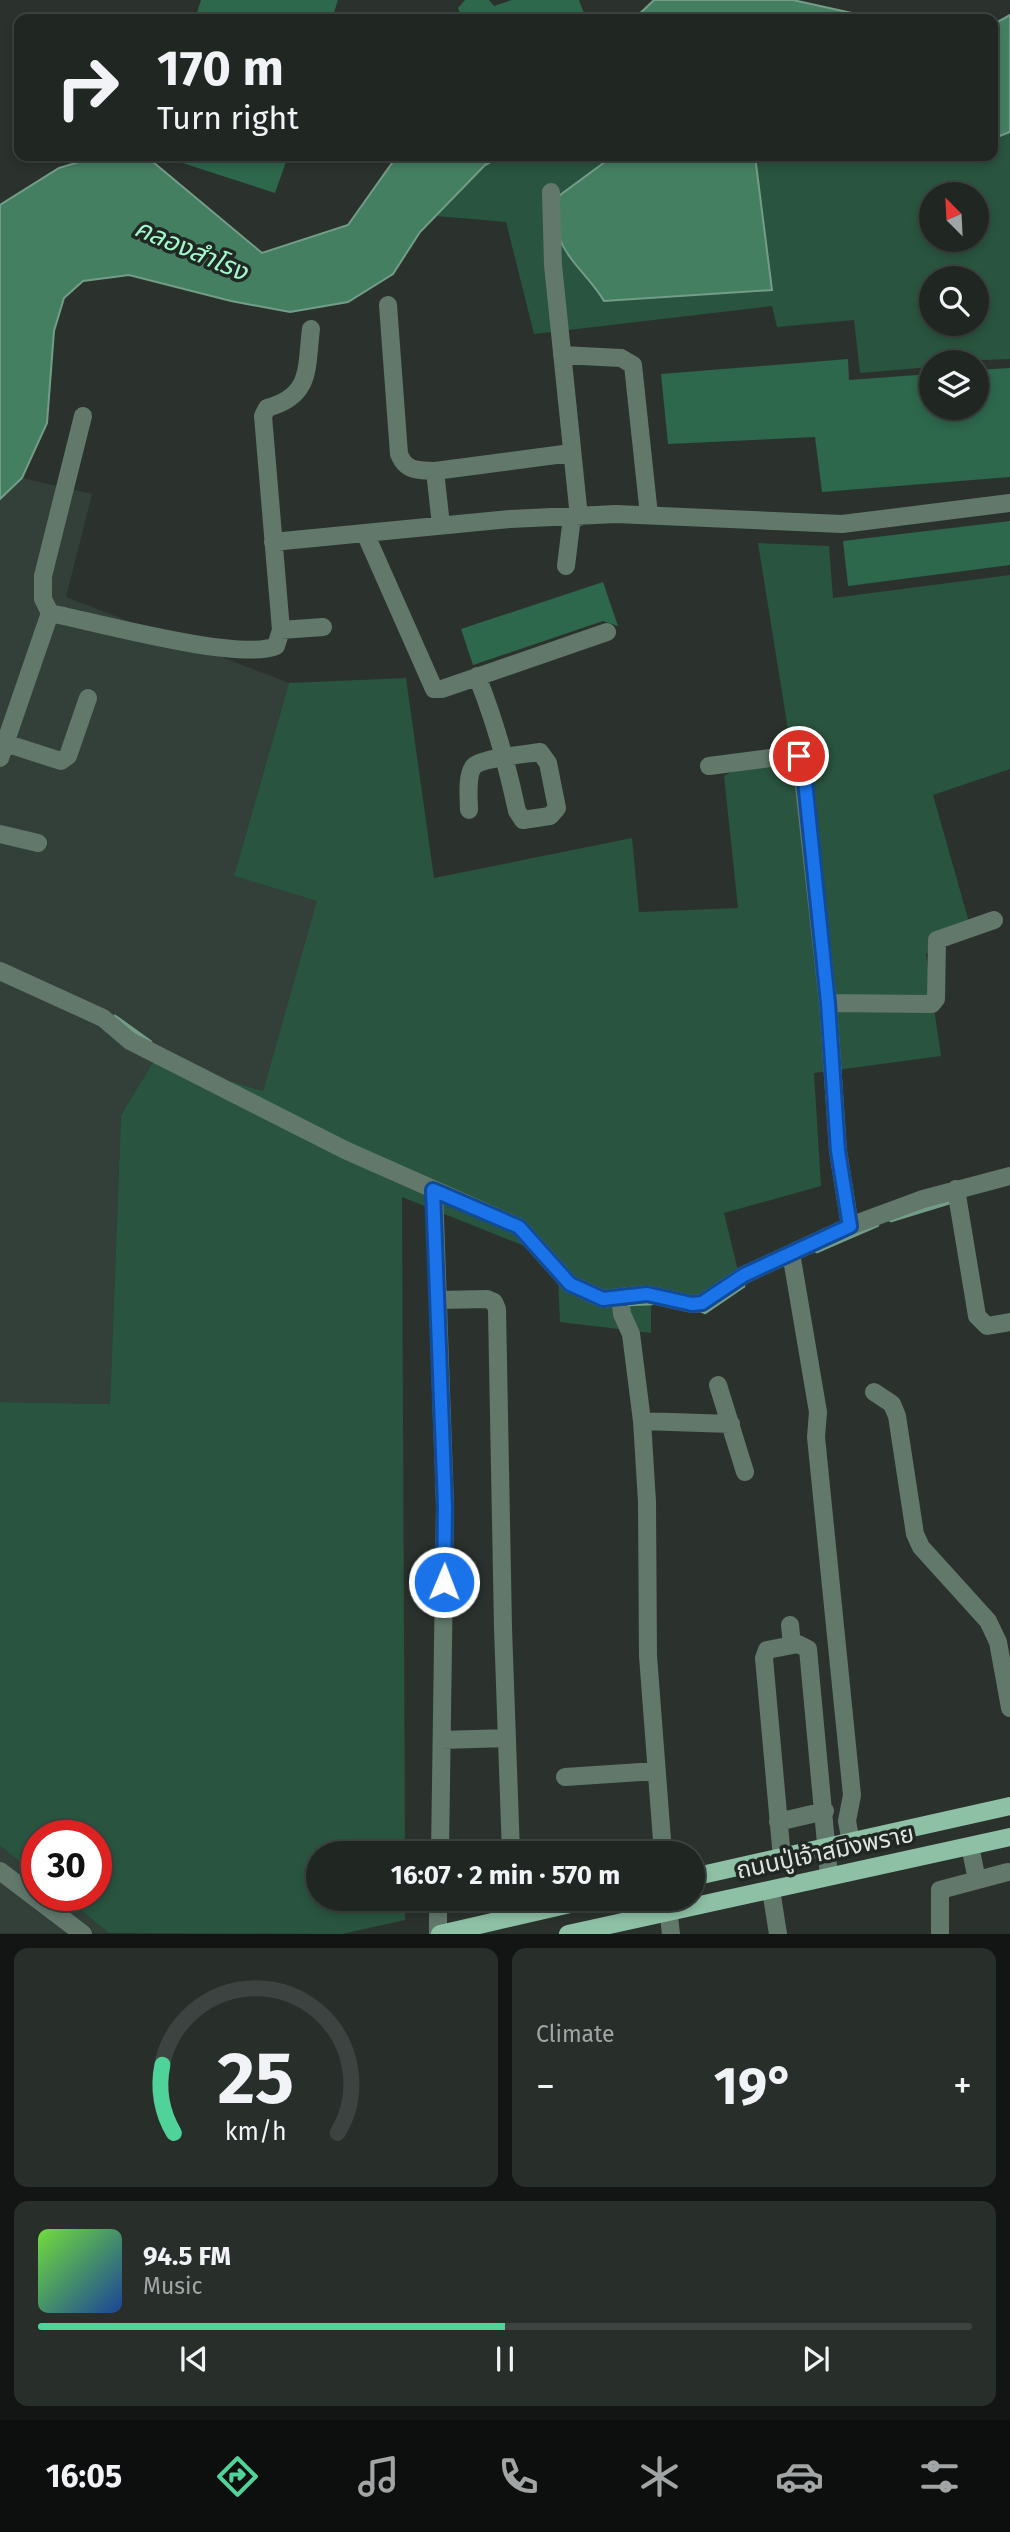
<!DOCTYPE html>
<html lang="en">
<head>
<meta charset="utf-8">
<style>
  :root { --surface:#202622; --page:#282e2a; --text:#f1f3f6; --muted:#a2a5a5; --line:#3d4340; --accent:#50d398 }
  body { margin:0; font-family:"Fira Sans","Noto Sans Thai",sans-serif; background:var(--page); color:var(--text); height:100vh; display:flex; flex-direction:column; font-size:26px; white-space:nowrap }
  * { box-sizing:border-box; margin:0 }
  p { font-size:23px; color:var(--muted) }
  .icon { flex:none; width:38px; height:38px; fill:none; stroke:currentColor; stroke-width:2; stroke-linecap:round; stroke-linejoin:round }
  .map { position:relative; height:1934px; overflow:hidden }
  .drawer { display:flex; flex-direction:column; gap:14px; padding:14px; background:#121513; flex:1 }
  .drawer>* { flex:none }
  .banner { position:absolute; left:14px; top:14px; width:984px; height:147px; border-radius:14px; box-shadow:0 4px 10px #0003,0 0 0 2px var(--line); background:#202622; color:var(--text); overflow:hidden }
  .needle { width:46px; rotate:336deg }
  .controls { position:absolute; left:919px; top:182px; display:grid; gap:14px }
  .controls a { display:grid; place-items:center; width:70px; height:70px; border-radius:50%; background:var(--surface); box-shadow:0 4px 10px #0003,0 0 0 2px var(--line); font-size:35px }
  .speed { position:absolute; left:21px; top:1820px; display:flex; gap:14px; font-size:35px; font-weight:700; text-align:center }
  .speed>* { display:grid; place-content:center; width:91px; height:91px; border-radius:50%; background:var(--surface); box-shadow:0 4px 10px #0003,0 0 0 2px var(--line); line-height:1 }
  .speed .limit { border:10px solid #d22; background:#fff; color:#111 }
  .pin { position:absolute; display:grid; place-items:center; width:60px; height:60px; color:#fff; margin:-30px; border:4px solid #fff; border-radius:50%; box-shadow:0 2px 7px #0007 }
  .me { position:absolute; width:77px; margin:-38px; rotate:1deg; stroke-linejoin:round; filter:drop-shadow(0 0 5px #0008) }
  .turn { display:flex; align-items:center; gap:24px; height:147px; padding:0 28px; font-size:32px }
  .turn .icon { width:91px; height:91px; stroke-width:2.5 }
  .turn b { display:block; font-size:49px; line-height:60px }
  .big { font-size:52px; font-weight:700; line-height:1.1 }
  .drawer .widget { flex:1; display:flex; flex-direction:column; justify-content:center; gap:10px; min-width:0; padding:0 24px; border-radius:14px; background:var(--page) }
  .drawer .dial { align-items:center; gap:0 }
  .dial svg { height:182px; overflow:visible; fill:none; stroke:var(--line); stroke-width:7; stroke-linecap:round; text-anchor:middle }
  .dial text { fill:var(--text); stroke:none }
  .song { display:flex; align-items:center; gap:21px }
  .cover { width:84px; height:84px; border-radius:10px; background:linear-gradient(135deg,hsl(100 70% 55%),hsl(220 70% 35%)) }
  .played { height:7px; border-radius:4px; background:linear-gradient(90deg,var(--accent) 50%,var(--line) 50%) }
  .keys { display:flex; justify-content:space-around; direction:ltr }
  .heat { display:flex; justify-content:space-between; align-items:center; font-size:38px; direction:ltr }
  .drawer .tiles { flex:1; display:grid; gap:14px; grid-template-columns:1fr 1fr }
  .widget:last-child { grid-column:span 2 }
  .trip { position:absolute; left:306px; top:1841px; width:399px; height:70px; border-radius:35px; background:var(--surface); box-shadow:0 4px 10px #0003,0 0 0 2px var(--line); font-weight:700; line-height:70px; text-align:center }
  .menu { display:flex; height:112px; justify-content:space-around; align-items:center; background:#0d0f0e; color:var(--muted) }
  .menu .icon { width:49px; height:49px }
  .menu .active { color:var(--accent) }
  .menu b { font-size:32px; color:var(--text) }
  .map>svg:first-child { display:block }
  .built { fill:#324039 }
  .green { fill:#29543f; fill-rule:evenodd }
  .water { fill:#457f62; stroke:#739d88; stroke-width:2 }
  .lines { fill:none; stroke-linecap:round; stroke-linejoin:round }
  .stream { stroke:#739d88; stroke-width:4.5 }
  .building { fill:#2d674c }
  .minor { stroke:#61786b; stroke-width:18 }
  .major { stroke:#8ec0a5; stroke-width:18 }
  .route-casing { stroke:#114b97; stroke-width:18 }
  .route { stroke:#1a73e8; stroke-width:12 }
  .labels { text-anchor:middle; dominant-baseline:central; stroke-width:7; stroke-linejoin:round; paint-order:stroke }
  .street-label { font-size:24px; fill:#dfe4e1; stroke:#212824 }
  .water-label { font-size:26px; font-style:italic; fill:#a1facc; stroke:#212824 }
</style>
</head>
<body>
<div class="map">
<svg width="1010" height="1934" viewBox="0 0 1010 1934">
  <rect width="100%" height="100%" fill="#2b322e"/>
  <!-- built -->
  <path class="built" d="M22 478 92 494 66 597 289 683 234 876 318 901 263 1091 155 1059 121 1115 110 1404 0 1402V499Z
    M0 1846 37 1875V1895H62L109 1933H0Z"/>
  <!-- green -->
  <path class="green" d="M1010 132V359L931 362V367L860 373 854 320 777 327 772 306 534 334 506 222 436 216 485 165 502 156H888L906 161 933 156H992V139ZM931 194H976V240H931ZM931 278H976V324H931Z
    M758 543 829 546 833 598 1010 575V769L933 795 971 929 926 954 941 1056 814 1073 821 1186 724 1213 742 1287 699 1295 651 1292V1333L560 1322 558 1277 532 1249 402 1197 405 1853H318V1899H405V1920L342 1934 109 1933 62 1895H96V1836H37V1875L0 1846V1402L110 1404 121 1115 155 1059 263 1091 317 901 234 876 289 683 406 678 434 878 632 838 639 912 738 908 724 776 790 742Z"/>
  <!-- water -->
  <path class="water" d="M654 0H793L870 17 919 19H634Z
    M1010 15V132L992 139V25Z
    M99 156 153 162 262 253 348 225 397 156H502L485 165 420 232 393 274 348 302 290 312 231 301 129 275 83 281 64 298 54 331 47 423 22 478 0 499V205L59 168Z
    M613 156H755L772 290 604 301C591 278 568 262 559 237 556 226 557 210 556 198Z"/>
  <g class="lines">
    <!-- stream -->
    <path class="stream" d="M115 1017 150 1042
      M891 1220 953 1201
      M817 1251 877 1225
      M629 1304 652 1303
      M701 1310 705 1312 743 1286"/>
  </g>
  <!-- building -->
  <path class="building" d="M201 0H338L332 19H195Z
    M465 0H489L494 6 512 0H579L586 19H462L458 8Z
    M167 156H288L275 193 167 158Z
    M848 359 849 380 931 374V408H976V370L1010 368V477L822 492 815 437 668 444 661 374Z
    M1010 521V565L848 586 843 541Z
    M603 582 618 626 603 621 473 665 461 629Z"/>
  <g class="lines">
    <!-- minor -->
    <path class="minor" d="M551 192 553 265 579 517
      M388 305 399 454C406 472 418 470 435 471L441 525
      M562 355 621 358 633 365 649 515
      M435 471 571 453
      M365 533 510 519 616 514 842 524 1010 503
      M273 542 365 533 434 689H442L607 632
      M566 566 572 517
      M50 613 43 599V576L83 416
      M281 630 323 627
      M5 743 61 761 68 756 88 698
      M0 758 50 613C94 622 240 662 276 646L281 630 263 416 267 408C312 396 306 368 311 329
      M709 766 794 755 801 759 828 1003
      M469 810C469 799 466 775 474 766 482 758 527 754 540 752L548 763 557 808 550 816 523 820 517 811C507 764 495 721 477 676
      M0 834 38 843
      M0 971 103 1018 130 1041 345 1150 519 1227 570 1284 603 1299 647 1294 692 1304 702 1303 744 1275 850 1226 923 1199 1010 1176
      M956 1189 977 1316 987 1326 1010 1322
      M434 1190 445 1506 440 1853
      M850 1226 838 1151 828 1003 932 1004 936 999 937 940 994 920
      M791 1253 818 1412 816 1437 852 1795 847 1821 851 1843
      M620 1297 622 1314 631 1334 642 1421
      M438 1300 487 1299 494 1302 497 1309 503 1628 511 1853
      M718 1385 745 1472
      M874 1392 892 1404 897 1416 915 1534 921 1547 988 1621 998 1642 1010 1708
      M790 1625 792 1645
      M442 1740 507 1738
      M565 1777 656 1771
      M778 1822 825 1811
      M970 1846 977 1880
      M663 1853 648 1656 647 1502 642 1421 731 1424
      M782 1858 764 1658 767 1650 798 1644 808 1649 829 1876
      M0 1871 83 1934
      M771 1890 778 1934
      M513 1899V1916
      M667 1899 671 1934
      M438 1934V1899
      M940 1934V1890L1008 1872"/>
    <!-- major -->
    <path class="major" d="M693 1877 1010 1806
      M440 1934 592 1899
      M568 1934 1010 1837"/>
  </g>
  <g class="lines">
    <defs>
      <path id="route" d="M444 1582 445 1506 433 1190 519 1227 570 1284 603 1299 647 1294 692 1304 702 1303 744 1275 850 1226 838 1151 828 1003 803 762 799 756"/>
    </defs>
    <!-- route casing -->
    <use href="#route" class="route-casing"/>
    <!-- route -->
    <use href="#route" class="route"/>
  </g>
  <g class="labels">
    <!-- street labels -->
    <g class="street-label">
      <text transform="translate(825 1852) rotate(-12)">ถนนปู่เจ้าสมิงพราย</text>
    </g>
    <!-- water labels -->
    <g class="water-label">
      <text transform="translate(191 250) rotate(23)">คลองสำโรง</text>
    </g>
  </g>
</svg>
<div class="controls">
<a><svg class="needle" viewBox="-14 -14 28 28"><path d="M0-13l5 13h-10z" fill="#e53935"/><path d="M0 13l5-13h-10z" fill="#a2a5a5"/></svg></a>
<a><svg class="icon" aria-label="search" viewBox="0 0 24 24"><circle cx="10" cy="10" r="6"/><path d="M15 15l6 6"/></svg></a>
<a><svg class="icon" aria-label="layers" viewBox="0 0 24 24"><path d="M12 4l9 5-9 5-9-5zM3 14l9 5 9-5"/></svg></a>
</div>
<div class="speed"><div class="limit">30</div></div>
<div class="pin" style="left:799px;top:756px;background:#d93025"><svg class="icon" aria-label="arrive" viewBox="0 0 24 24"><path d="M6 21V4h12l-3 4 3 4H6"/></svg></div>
<svg class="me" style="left:444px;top:1582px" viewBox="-20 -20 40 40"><circle r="17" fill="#1a73e8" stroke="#fff" stroke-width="3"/><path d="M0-11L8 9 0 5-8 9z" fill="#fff"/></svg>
<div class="trip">16:07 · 2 min · 570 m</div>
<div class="banner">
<div class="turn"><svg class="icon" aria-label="right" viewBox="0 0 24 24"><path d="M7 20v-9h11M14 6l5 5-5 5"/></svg><div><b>170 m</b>Turn right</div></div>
</div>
</div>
<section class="drawer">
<div class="tiles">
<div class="widget dial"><svg viewBox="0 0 100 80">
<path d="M14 69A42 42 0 1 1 86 69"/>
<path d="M14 69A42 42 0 0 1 9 39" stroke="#50d398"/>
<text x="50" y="56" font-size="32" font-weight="700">25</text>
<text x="50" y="72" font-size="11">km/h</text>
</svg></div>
<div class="widget"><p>Climate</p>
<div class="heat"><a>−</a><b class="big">19°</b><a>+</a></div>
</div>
<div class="widget">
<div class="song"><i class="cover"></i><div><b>94.5 FM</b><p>Music</p></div></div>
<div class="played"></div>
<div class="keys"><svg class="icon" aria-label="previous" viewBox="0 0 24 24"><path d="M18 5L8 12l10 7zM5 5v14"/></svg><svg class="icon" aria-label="pause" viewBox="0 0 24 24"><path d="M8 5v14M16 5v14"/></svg><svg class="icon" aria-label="next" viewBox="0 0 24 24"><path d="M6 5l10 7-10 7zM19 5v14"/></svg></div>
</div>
</div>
</section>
<nav class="menu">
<b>16:05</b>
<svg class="icon active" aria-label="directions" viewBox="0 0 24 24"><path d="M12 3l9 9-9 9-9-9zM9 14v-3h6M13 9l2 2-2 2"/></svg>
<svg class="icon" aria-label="music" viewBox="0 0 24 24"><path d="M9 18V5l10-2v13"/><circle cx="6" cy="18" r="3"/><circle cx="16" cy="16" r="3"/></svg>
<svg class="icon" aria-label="phone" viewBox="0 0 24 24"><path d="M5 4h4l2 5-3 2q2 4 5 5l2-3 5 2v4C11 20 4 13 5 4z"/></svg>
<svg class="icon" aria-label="climate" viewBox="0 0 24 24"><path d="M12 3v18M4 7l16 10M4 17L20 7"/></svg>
<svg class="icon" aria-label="car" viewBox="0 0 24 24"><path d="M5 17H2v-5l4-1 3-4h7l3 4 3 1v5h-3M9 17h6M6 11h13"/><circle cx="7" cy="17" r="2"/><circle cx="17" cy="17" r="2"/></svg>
<svg class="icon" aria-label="filters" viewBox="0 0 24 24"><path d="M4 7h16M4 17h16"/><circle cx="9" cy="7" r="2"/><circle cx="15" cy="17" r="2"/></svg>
</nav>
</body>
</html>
